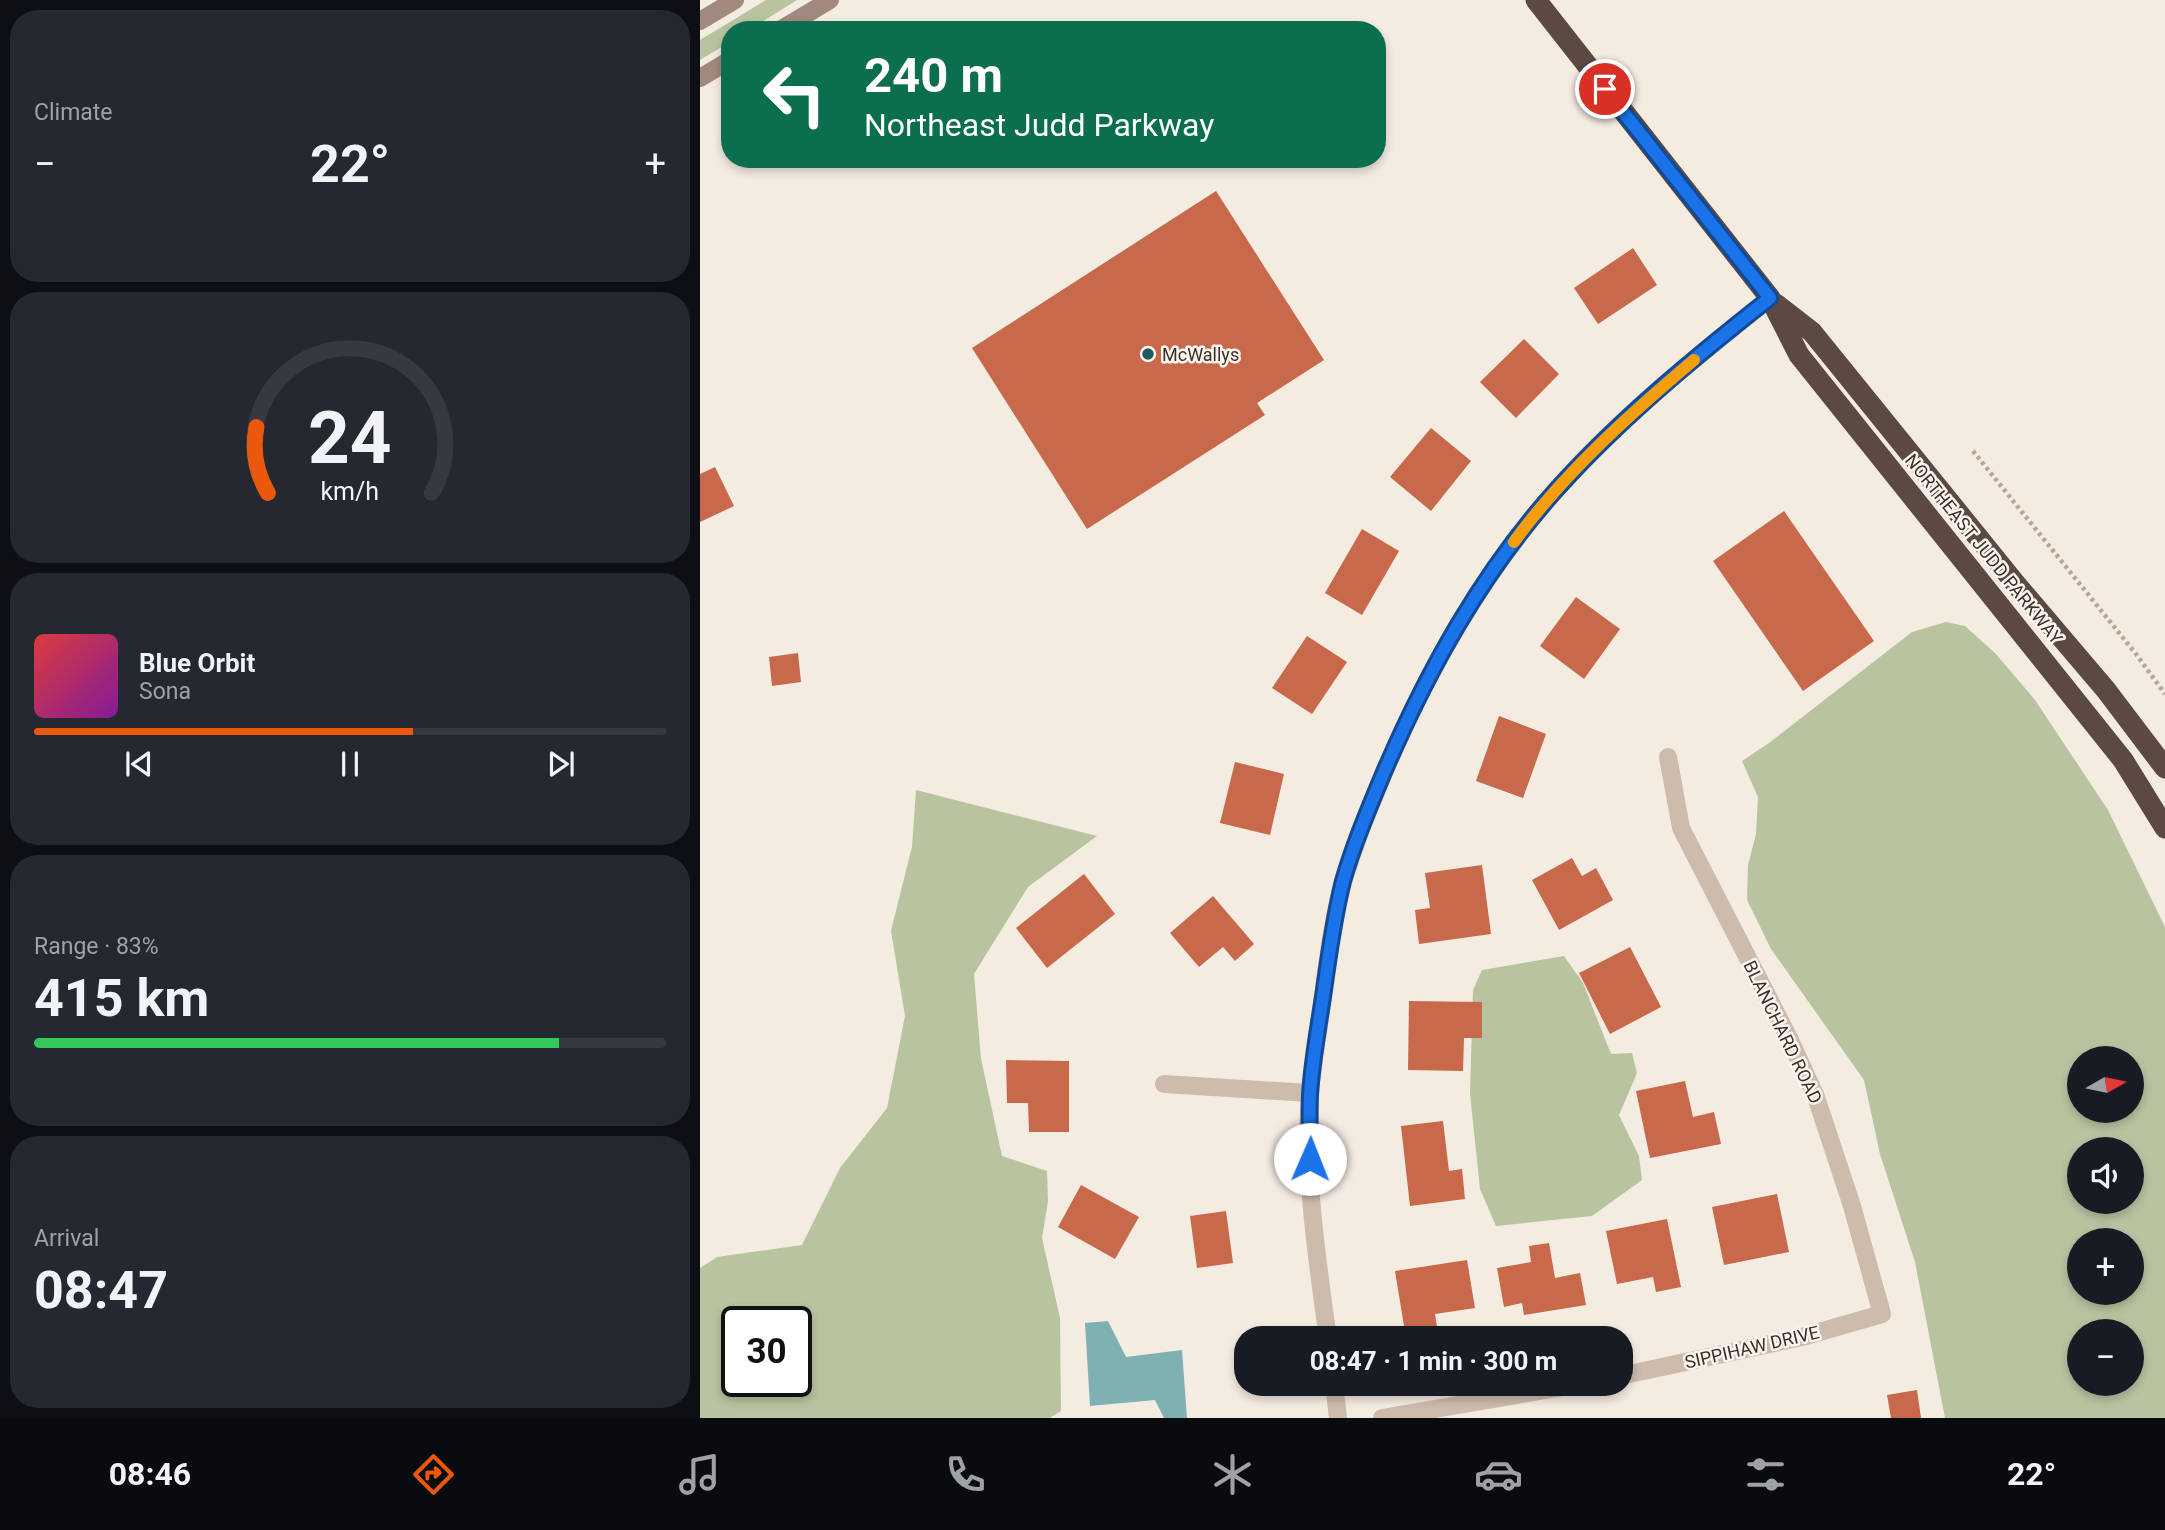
<!DOCTYPE html>
<html lang="en">
<head>
<meta charset="utf-8">
<style>
  :root { --surface:#171b24; --page:#242831; --text:#f1f3f6; --muted:#9ea1a6; --line:#363941; --accent:#ea580c }
  body { margin:0; font-family:Roboto,sans-serif; background:var(--page); color:var(--text); height:100vh; display:flex; flex-direction:column; font-size:26px; white-space:nowrap }
  * { box-sizing:border-box; margin:0 }
  p { font-size:23px; color:var(--muted) }
  .icon { flex:none; width:38px; height:38px; fill:none; stroke:currentColor; stroke-width:2; stroke-linecap:round; stroke-linejoin:round }
  .map { position:relative; flex:1; overflow:hidden }
  .sheet { display:flex; flex-direction:column; gap:10px; padding:10px; background:#0d0f14; width:700px }
  .sheet>* { flex:none }
  .top-card { position:absolute; left:21px; top:21px; width:665px; height:147px; border-radius:28px; box-shadow:0 4px 10px #0003; background:#0b6e4f; color:#fff; overflow:hidden }
  .needle { width:46px; rotate:81deg }
  .controls { position:absolute; left:1367px; top:1046px; display:grid; gap:14px }
  .controls a { display:grid; place-items:center; width:77px; height:77px; border-radius:50%; background:var(--surface); box-shadow:0 4px 10px #0003; font-size:35px }
  .speed { position:absolute; left:21px; top:1306px; display:flex; gap:14px; font-size:35px; font-weight:700; text-align:center }
  .speed>* { display:grid; place-content:center; width:91px; height:91px; border-radius:50%; background:var(--surface); box-shadow:0 4px 10px #0003; line-height:1 }
  .speed .limit { border:4px solid #111; border-radius:10px; background:#fff; color:#111 }
  .pin { position:absolute; display:grid; place-items:center; width:60px; height:60px; color:#fff; margin:-30px; border:4px solid #fff; border-radius:50%; box-shadow:0 2px 7px #0007 }
  .me { position:absolute; width:77px; margin:-38px; rotate:1deg; stroke-linejoin:round; filter:drop-shadow(0 0 5px #0008) }
  .turn { display:flex; align-items:center; gap:24px; height:147px; padding:0 28px; font-size:32px }
  .turn .icon { width:91px; height:91px; stroke-width:2.5 }
  .turn b { display:block; font-size:49px; line-height:60px }
  .big { font-size:52px; font-weight:700; line-height:1.1 }
  .sheet .card { flex:1; display:flex; flex-direction:column; justify-content:center; gap:10px; min-width:0; padding:0 24px; border-radius:28px; background:var(--page) }
  .sheet .dial { align-items:center; gap:0 }
  .dial svg { height:182px; overflow:visible; fill:none; stroke:var(--line); stroke-width:7; stroke-linecap:round; text-anchor:middle }
  .dial text { fill:var(--text); stroke:none }
  .song { display:flex; align-items:center; gap:21px }
  .cover { width:84px; height:84px; border-radius:10px; background:linear-gradient(135deg,hsl(0 70% 55%),hsl(290 70% 35%)) }
  .played { height:7px; border-radius:4px; background:linear-gradient(90deg,var(--accent) 60%,var(--line) 60%) }
  .keys { display:flex; justify-content:space-around; direction:ltr }
  .heat { display:flex; justify-content:space-between; align-items:center; font-size:38px; direction:ltr }
  .charge { height:10px; border-radius:5px; background:linear-gradient(90deg,#34c759 83%,var(--line) 0) }
  .trip { position:absolute; left:534px; top:1326px; width:399px; height:70px; border-radius:28px; background:var(--surface); box-shadow:0 4px 10px #0003; font-weight:700; line-height:70px; text-align:center }
  .tabs { display:flex; height:112px; justify-content:space-around; align-items:center; background:#090b0e; color:var(--muted) }
  .tabs .icon { width:49px; height:49px }
  .tabs .on { color:var(--accent) }
  .tabs b { font-size:32px; color:var(--text) }
  main { display:flex; flex:1; min-height:0 }
  .map>svg:first-child { display:block }
  .green { fill:#b8c4a0; fill-rule:evenodd }
  .water { fill:#7fb0b2 }
  .building { fill:#c8694b }
  .lines { fill:none; stroke-linecap:round; stroke-linejoin:round }
  .path { stroke:#b9a596; stroke-width:4.5; stroke-dasharray:3.5 3.5; stroke-linecap:butt }
  .street { stroke:#cdbbac; stroke-width:18 }
  .secondary { stroke:#a18a7d; stroke-width:18 }
  .highway { stroke:#5c4a42; stroke-width:21 }
  .route-casing { stroke:#114b97; stroke-width:18 }
  .route { stroke:#1a73e8; stroke-width:12 }
  .slow { stroke:#f59e0b; stroke-width:12 }
  .poi-dot { fill:#1f5a5e; stroke:#fbf5ee; stroke-width:2.5 }
  .labels { text-anchor:middle; dominant-baseline:central; stroke-width:5; stroke-linejoin:round; paint-order:stroke }
  .poi-label { font-size:18px; fill:#3b302b; stroke:#fbf5ee; text-anchor:start }
  .street-label { font-size:18px; fill:#3b302b; stroke:#fbf5ee }
</style>
</head>
<body>
<main>
<section class="sheet">
<div class="card"><p>Climate</p>
<div class="heat"><a>−</a><b class="big">22°</b><a>+</a></div>
</div>
<div class="card dial"><svg viewBox="0 0 100 80">
<path d="M14 69A42 42 0 1 1 86 69"/>
<path d="M14 69A42 42 0 0 1 9 40" stroke="#ea580c"/>
<text x="50" y="56" font-size="32" font-weight="700">24</text>
<text x="50" y="72" font-size="11">km/h</text>
</svg></div>
<div class="card">
<div class="song"><i class="cover"></i><div><b>Blue Orbit</b><p>Sona</p></div></div>
<div class="played"></div>
<div class="keys"><svg class="icon" aria-label="previous" viewBox="0 0 24 24"><path d="M18 5L8 12l10 7zM5 5v14"/></svg><svg class="icon" aria-label="pause" viewBox="0 0 24 24"><path d="M8 5v14M16 5v14"/></svg><svg class="icon" aria-label="next" viewBox="0 0 24 24"><path d="M6 5l10 7-10 7zM19 5v14"/></svg></div>
</div>
<div class="card"><p>Range · 83%</p><b class="big">415 km</b><div class="charge"></div></div>
<div class="card"><p>Arrival</p><b class="big">08:47</b></div>
</section>
<div class="map">
<svg width="1465" height="1418" viewBox="0 0 1465 1418">
  <rect width="100%" height="100%" fill="#f4ebe1"/>
  <!-- green -->
  <path class="green" d="M66 0H97L49 30H30V42L0 60V40Z
    M1246 622 1265 626 1296 654 1335 700 1408 810 1465 927V1418H1245L1215 1262 1180 1154 1164 1080 1071 949 1047 900 1048 865 1056 834 1058 797 1042 761 1069 743 1212 632ZM1379 1059H1432V1111H1379ZM1379 1150H1432V1202H1379ZM1379 1241H1432V1293H1379ZM1379 1332H1432V1384H1379Z
    M216 790 397 836 328 887 274 974 281 1059 302 1156 347 1171 348 1201 342 1238 360 1318 361 1411 350 1418H0V1268L17 1257 102 1245 140 1168 187 1108 205 1016 191 931 212 847ZM37 1321H96V1381H37Z
    M864 956 883 983 911 1054 932 1053 937 1073 919 1115 939 1156 942 1180 892 1216 796 1226 780 1189 770 1094 773 990 782 970Z"/>
  <!-- water -->
  <path class="water" d="M408 1321 426 1357 482 1350 487 1418H464L455 1400 390 1406 385 1323Z"/>
  <!-- building -->
  <path class="building" d="M516 191 624 360 557 403 565 415 387 529 272 348Z
    M933 248 957 285 898 324 874 288Z
    M824 339 859 374 816 418 780 382Z
    M731 428 771 461 731 511 690 477Z
    M15 467 34 506 0 522V474Z
    M1084 511 1174 641 1103 691 1013 561Z
    M662 529 699 551 662 615 625 593Z
    M876 597 920 629 884 679 840 646Z
    M607 636 647 662 612 714 572 688Z
    M98 653 101 682 72 686 69 657Z
    M799 716 846 734 823 798 776 781Z
    M535 762 584 774 570 835 520 823Z
    M872 858 882 876 896 868 913 900 859 930 832 880Z
    M782 865 791 934 719 944 715 910 730 908 725 873Z
    M384 874 415 914 347 968 316 928Z
    M513 896 554 944 535 961 523 947 499 967 470 933Z
    M930 947 961 1007 910 1034 879 973Z
    M709 1001 782 1002V1038H764L763 1071 708 1070Z
    M306 1060 369 1061V1132H329L328 1103H307Z
    M985 1081 993 1117 1014 1112 1021 1144 950 1158 936 1091Z
    M743 1121 749 1171 762 1169 765 1199 710 1206 701 1126Z
    M381 1185 439 1217 415 1259 358 1227Z
    M1077 1194 1089 1252 1024 1265 1012 1207Z
    M526 1211 533 1263 497 1268 490 1216Z
    M967 1219 981 1287 956 1292 953 1277 917 1284 906 1231Z
    M849 1243 855 1278 880 1273 886 1305 824 1315 822 1303 804 1307 797 1268 831 1262 829 1246Z
    M767 1260 775 1308 735 1314 738 1333 706 1338 695 1271Z
    M1217 1390 1221 1418H1191L1187 1395Z"/>
  <g class="lines">
    <!-- path -->
    <path class="path" d="M1273 451 1436 654 1465 694"/>
    <!-- street -->
    <path class="street" d="M464 1084 610 1093
      M628 1339C617 1258 604 1175 610 1093 612 1065 618 1037 621 1010 627 966 632 921 644 879 655 843 669 808 684 773 728 669 781 576 855 491 918 419 995 358 1070 298
      M920 1376 1102 1337 1182 1314 1152 1206 1116 1097 1090 1040 981 828 968 757
      M634 1384 638 1418
      M682 1418 880 1384"/>
    <!-- secondary -->
    <path class="secondary" d="M0 21 35 0
      M80 30 130 0
      M0 78 30 60"/>
    <!-- highway -->
    <path class="highway" d="M836 0 1070 298 1099 355 1423 760 1465 828
      M1076 304 1112 332 1315 583 1406 690 1465 768"/>
  </g>
  <g class="lines">
    <defs>
      <path id="route" d="M610 1159C610 1138 609 1116 610 1095 612 1060 619 1025 624 990 629 954 634 917 643 881 654 843 669 808 684 772 728 670 782 572 857 489 921 418 995 357 1070 298L905 89"/>
    </defs>
    <!-- route casing -->
    <use href="#route" class="route-casing"/>
    <!-- route -->
    <use href="#route" class="route"/>
    <!-- slow -->
    <path class="slow" d="M814 542C864 473 929 415 994 360"/>
  </g>
  <!-- markers -->
  <circle class="poi-dot" cx="448" cy="354" r="7"/>
  <g class="labels">
    <!-- poi labels -->
    <g class="poi-label">
      <text x="462" y="354">McWallys</text>
    </g>
    <!-- street labels -->
    <g class="street-label">
      <text transform="translate(1284 549) rotate(51)">NORTHEAST JUDD PARKWAY</text>
      <text transform="translate(1083 1032) rotate(64)">BLANCHARD ROAD</text>
      <text transform="translate(1052 1347) rotate(-13)">SIPPIHAW DRIVE</text>
    </g>
  </g>
</svg>
<div class="controls">
<a><svg class="needle" viewBox="-14 -14 28 28"><path d="M0-13l5 13h-10z" fill="#e53935"/><path d="M0 13l5-13h-10z" fill="#9ea1a6"/></svg></a>
<a><svg class="icon" aria-label="sound" viewBox="0 0 24 24"><path d="M4 9h4l5-4v14l-5-4H4zM17 9q2 3 0 6"/></svg></a>
<a>+</a>
<a>−</a>
</div>
<div class="speed"><div class="limit">30</div></div>
<div class="pin" style="left:905px;top:89px;background:#d93025"><svg class="icon" aria-label="arrive" viewBox="0 0 24 24"><path d="M6 21V4h12l-3 4 3 4H6"/></svg></div>
<svg class="me" style="left:610px;top:1159px" viewBox="-20 -20 40 40"><circle r="19" fill="#fff"/><path d="M0-13L10 11 0 6-10 11z" fill="#1a73e8"/></svg>
<div class="trip">08:47 · 1 min · 300 m</div>
<div class="top-card">
<div class="turn"><svg class="icon" aria-label="left" viewBox="0 0 24 24"><path d="M17 20v-9H6M10 6l-5 5 5 5"/></svg><div><b>240 m</b>Northeast Judd Parkway</div></div>
</div>
</div>
</main>
<nav class="tabs">
<b>08:46</b>
<svg class="icon on" aria-label="directions" viewBox="0 0 24 24"><path d="M12 3l9 9-9 9-9-9zM9 14v-3h6M13 9l2 2-2 2"/></svg>
<svg class="icon" aria-label="music" viewBox="0 0 24 24"><path d="M9 18V5l10-2v13"/><circle cx="6" cy="18" r="3"/><circle cx="16" cy="16" r="3"/></svg>
<svg class="icon" aria-label="phone" viewBox="0 0 24 24"><path d="M5 4h4l2 5-3 2q2 4 5 5l2-3 5 2v4C11 20 4 13 5 4z"/></svg>
<svg class="icon" aria-label="climate" viewBox="0 0 24 24"><path d="M12 3v18M4 7l16 10M4 17L20 7"/></svg>
<svg class="icon" aria-label="car" viewBox="0 0 24 24"><path d="M5 17H2v-5l4-1 3-4h7l3 4 3 1v5h-3M9 17h6M6 11h13"/><circle cx="7" cy="17" r="2"/><circle cx="17" cy="17" r="2"/></svg>
<svg class="icon" aria-label="filters" viewBox="0 0 24 24"><path d="M4 7h16M4 17h16"/><circle cx="9" cy="7" r="2"/><circle cx="15" cy="17" r="2"/></svg>
<b>22°</b>
</nav>
</body>
</html>
